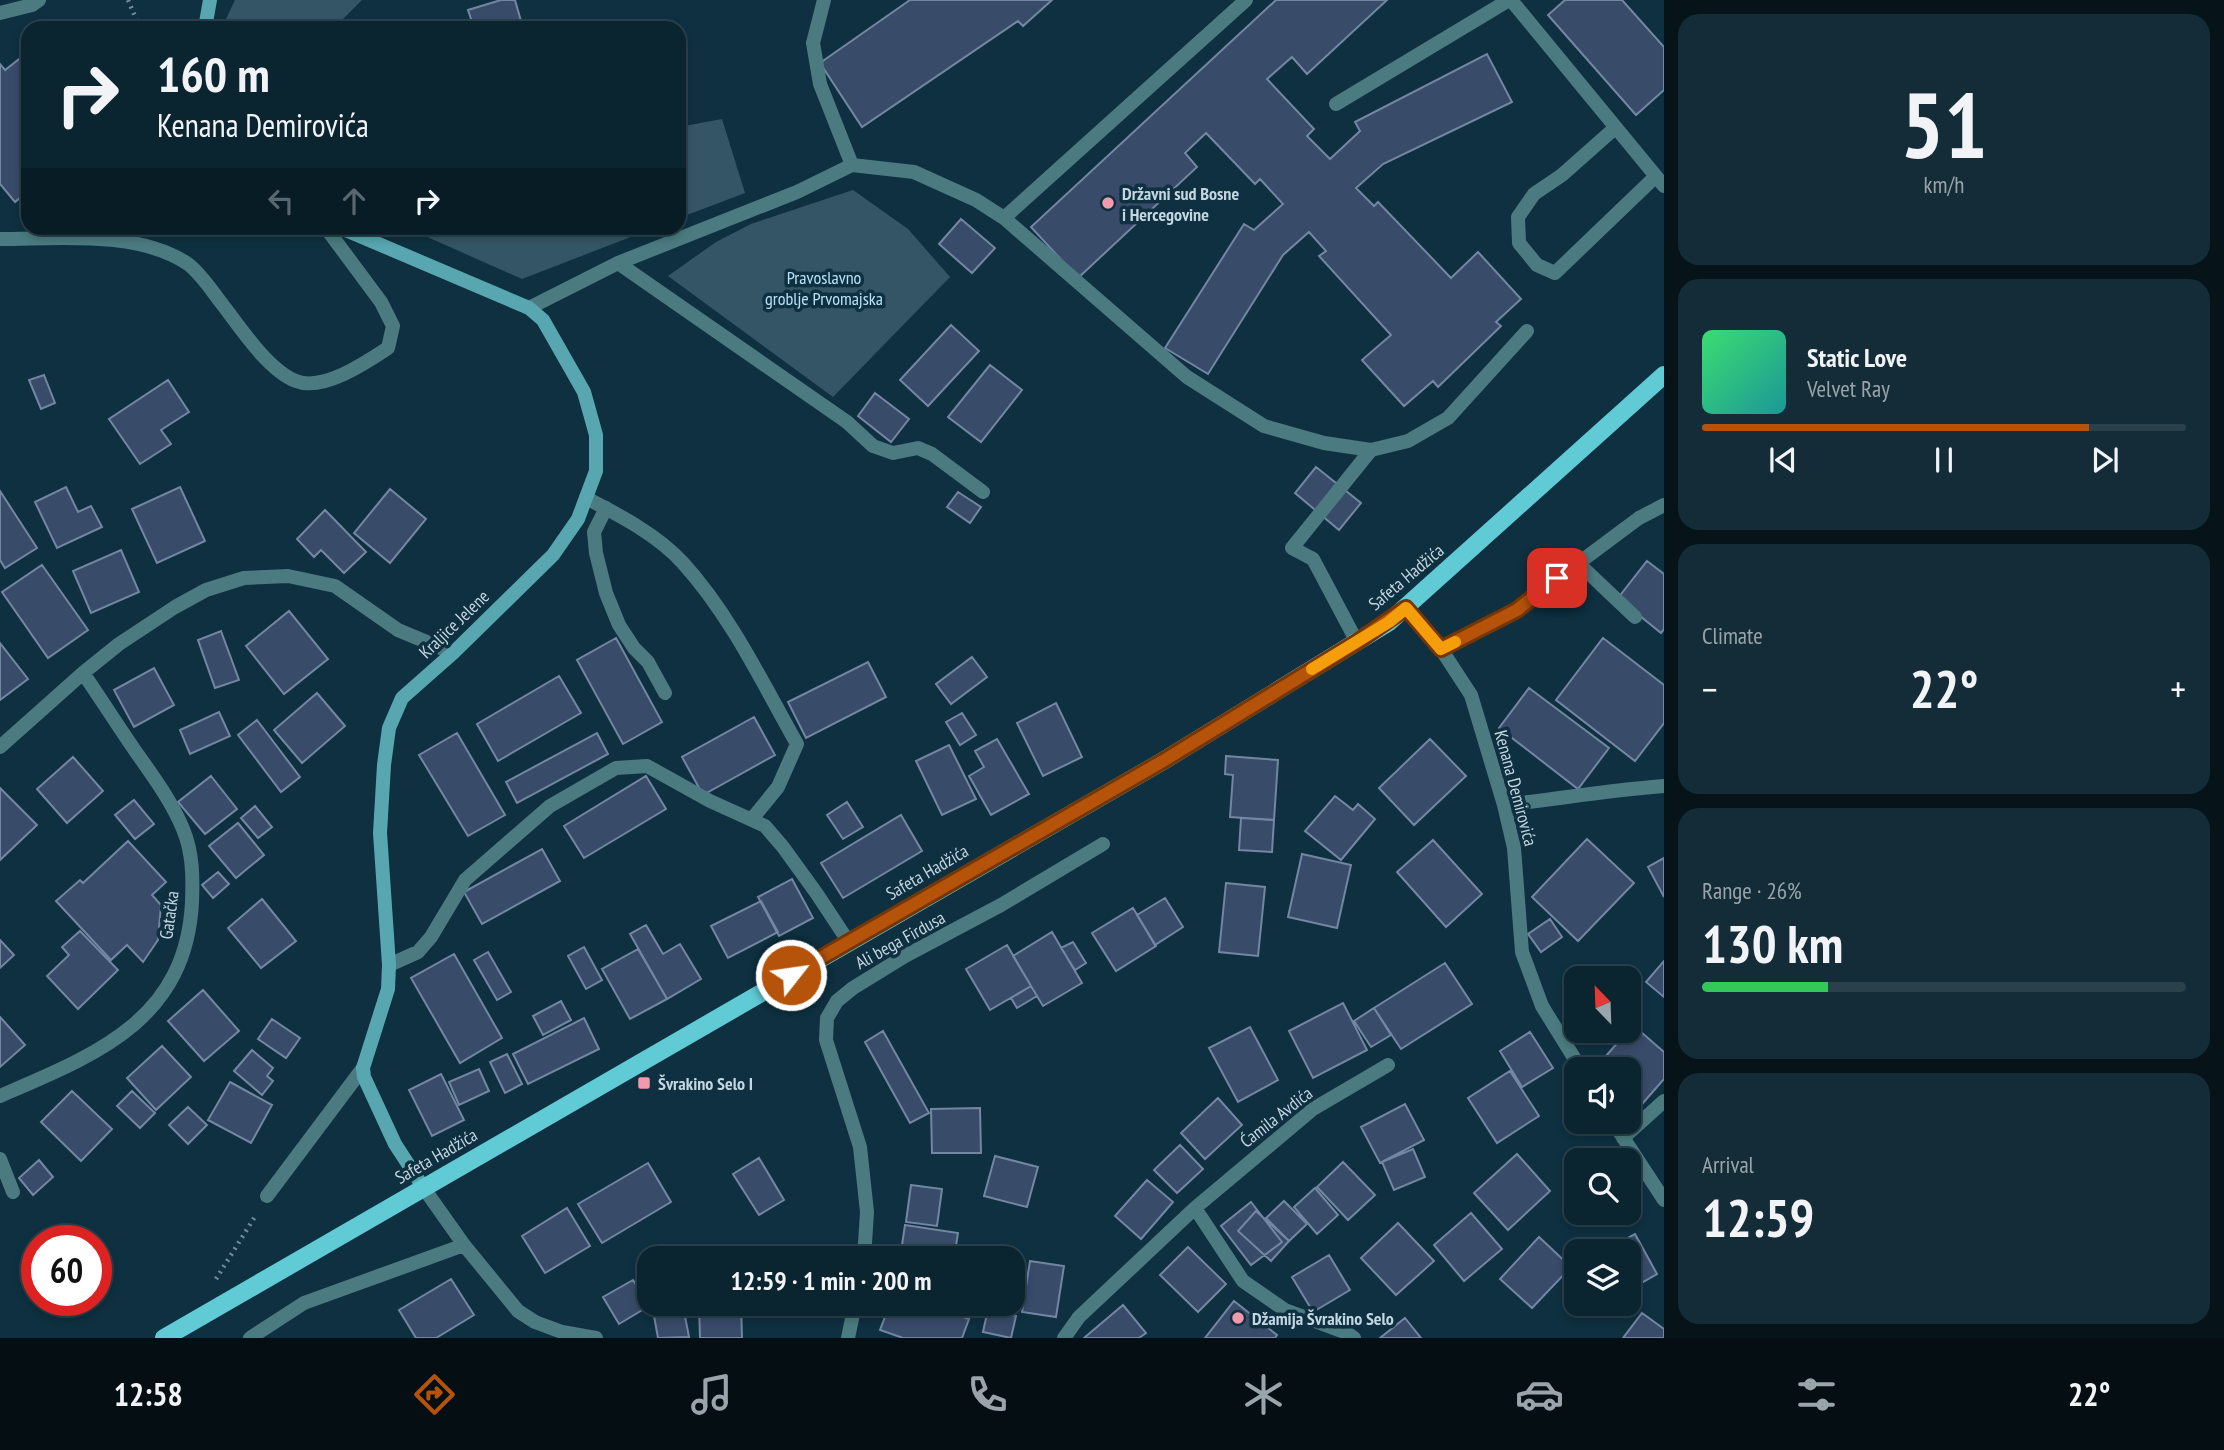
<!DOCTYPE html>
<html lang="en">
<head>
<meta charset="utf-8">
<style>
  :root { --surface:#0a2430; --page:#132c38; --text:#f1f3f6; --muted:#99a4ab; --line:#2a414c; --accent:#b45309 }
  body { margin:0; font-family:"PT Sans Narrow",sans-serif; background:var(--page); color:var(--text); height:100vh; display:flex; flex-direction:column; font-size:26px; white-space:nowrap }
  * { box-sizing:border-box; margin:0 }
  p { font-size:23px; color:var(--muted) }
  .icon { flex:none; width:38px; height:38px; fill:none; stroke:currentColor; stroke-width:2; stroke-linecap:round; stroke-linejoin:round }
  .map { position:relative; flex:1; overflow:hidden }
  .side { display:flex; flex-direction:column; gap:14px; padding:14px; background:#06141a; width:560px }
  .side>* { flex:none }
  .banner { position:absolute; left:21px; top:21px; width:665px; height:214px; border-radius:21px; box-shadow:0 4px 10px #0003,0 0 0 2px var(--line); background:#0a2430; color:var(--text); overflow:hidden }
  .needle { width:46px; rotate:337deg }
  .controls { position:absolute; left:1564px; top:966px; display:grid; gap:14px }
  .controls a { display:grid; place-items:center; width:77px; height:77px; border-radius:14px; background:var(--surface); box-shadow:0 4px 10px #0003,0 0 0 2px var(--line); font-size:35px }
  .speed { position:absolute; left:21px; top:1225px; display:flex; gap:14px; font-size:35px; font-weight:700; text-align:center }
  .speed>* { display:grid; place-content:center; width:91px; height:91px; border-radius:50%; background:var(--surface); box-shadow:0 4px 10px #0003,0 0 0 2px var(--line); line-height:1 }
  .speed .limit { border:10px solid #d22; background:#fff; color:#111 }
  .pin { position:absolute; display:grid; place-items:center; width:60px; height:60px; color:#fff; margin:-30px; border-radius:14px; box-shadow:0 4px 10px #0006 }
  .me { position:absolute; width:77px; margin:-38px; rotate:60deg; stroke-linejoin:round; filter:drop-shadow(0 0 5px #0008) }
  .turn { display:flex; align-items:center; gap:24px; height:147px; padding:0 21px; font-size:32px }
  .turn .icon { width:91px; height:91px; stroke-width:2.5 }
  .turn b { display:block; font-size:49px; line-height:60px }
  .lanes { display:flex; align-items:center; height:66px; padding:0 21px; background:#0003; justify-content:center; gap:35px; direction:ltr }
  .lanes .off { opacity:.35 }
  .big { font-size:52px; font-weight:600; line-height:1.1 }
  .side .card { flex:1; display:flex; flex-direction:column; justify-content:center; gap:10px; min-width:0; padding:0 24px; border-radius:21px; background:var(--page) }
  .side .dial { align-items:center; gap:0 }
  .dial b { font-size:91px; line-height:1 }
  .song { display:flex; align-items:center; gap:21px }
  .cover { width:84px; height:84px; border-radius:10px; background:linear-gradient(135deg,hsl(140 70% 55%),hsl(180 70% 35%)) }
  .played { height:7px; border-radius:4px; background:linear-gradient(90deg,var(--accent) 80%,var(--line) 80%) }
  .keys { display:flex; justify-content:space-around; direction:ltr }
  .heat { display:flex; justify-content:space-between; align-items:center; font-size:38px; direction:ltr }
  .charge { height:10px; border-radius:5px; background:linear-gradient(90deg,#34c759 26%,var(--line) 0) }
  .trip { position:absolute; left:637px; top:1246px; width:388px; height:70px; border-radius:21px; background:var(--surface); box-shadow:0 4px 10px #0003,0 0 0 2px var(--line); font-weight:600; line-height:70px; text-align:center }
  .tabs { display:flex; height:112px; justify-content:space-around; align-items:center; background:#040e13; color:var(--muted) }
  .tabs .icon { width:49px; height:49px }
  .tabs .on { color:var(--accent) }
  .tabs b { font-size:32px; color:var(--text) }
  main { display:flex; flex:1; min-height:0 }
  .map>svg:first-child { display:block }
  .green { fill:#345566 }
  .building { fill:#384b69; stroke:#7386a2; stroke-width:2 }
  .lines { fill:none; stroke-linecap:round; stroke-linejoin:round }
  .path { stroke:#718b98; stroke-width:4.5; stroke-dasharray:2 5; stroke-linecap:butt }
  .lane { stroke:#4b7b80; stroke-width:14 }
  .street { stroke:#4b7b80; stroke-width:14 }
  .secondary { stroke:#58a7b0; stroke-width:14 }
  .primary { stroke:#60cad5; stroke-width:18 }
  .route-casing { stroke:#753606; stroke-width:18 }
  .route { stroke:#b45309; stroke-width:12 }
  .slow { stroke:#f59e0b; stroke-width:12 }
  .poi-dot { fill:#f29aad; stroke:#0e3040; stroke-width:2.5 }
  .labels { text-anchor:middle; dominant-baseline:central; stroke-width:7; stroke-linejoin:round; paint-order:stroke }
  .poi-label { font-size:18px; font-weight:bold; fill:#c4d6e1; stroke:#0e3040; text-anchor:start }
  .park-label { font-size:18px; fill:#b9e1f7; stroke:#0e3040 }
  .street-label { font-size:18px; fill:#c4d6e1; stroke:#0e3040 }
</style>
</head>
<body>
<main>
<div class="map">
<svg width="1664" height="1338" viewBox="0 0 1664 1338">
  <rect width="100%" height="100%" fill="#0e3040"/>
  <!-- green -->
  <path class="green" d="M235 0H362L334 28H226V19Z
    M722 119 745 193 679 218V176L688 173 679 127Z
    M853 190 908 229 950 277 833 397 668 276 716 242 751 224Z
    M407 228H654L522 279Z"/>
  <!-- building -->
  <path class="building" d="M501 0H515L523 28H474L468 10Z
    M910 0H1052L1023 26 1018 21 862 127 820 63Z
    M1276 0H1387L1307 74 1292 57 1267 79 1314 129 1307 136 1330 159 1360 131 1355 122 1487 54 1512 102 1383 164 1356 188 1374 206 1378 202 1451 278 1478 252 1521 299 1496 322 1501 326 1438 387 1433 381 1404 406 1362 360 1391 335 1319 256 1326 251 1309 232 1283 255 1208 374 1165 348 1244 224 1254 230 1283 204 1260 179 1255 184 1206 133 1185 153 1197 167 1078 278 1031 227Z
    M1565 0H1622L1664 47V90L1636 115 1548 15Z
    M23 56 28 62V191L15 202 0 184V64L5 70Z
    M961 219 995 248 972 273 939 244Z
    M951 325 979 351 928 406 900 380Z
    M990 365 1022 390 981 442 948 417Z
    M44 375 55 403 41 409 29 380Z
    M168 380 189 412 161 430 171 444 140 464 109 419Z
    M875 393 909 419 891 442 858 416Z
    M1316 467 1361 503 1339 530 1295 493Z
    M66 487 78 512 91 506 102 527 57 548 35 502Z
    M180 487 205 541 157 563 132 509Z
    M390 489 426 519 390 563 354 533Z
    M0 491 37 548 5 568 0 560Z
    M958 492 981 507 970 523 947 507Z
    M325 510 366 552 344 573 321 550 314 557 297 539Z
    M121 550 139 592 91 613 73 571Z
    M1647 561 1664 574V629L1661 633 1618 598Z
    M42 565 88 630 48 658 2 592Z
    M289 611 328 659 284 694 246 646Z
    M221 631 239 680 215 688 198 640Z
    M616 638 662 722 623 744 577 660Z
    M1603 638 1664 685V723L1635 761 1556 700Z
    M0 643 28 679 0 700Z
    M972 657 987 677 951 704 936 684Z
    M868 662 886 697 806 738 788 702Z
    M154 668 174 705 134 727 114 690Z
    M559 676 581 713 498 761 477 724Z
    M1529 688 1609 748 1578 789 1499 728Z
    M317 693 345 726 302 763 274 730Z
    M1056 703 1082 757 1043 776 1017 723Z
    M219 712 230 736 190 754 180 730Z
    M962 713 976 735 960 745 946 722Z
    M754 717 775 755 703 795 682 757Z
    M257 720 300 777 281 792 238 735Z
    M457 733 505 815 468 836 419 755Z
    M597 733 608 754 517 803 506 782Z
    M997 739 1029 794 991 815 969 776 984 767 975 751Z
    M1430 739 1466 776 1414 825 1379 788Z
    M949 745 976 799 942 815 916 761Z
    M1226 756 1278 760 1274 820 1230 817 1233 775 1225 774Z
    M73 757 103 791 67 823 37 789Z
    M211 776 237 809 205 834 178 802Z
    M646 776 666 809 584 858 564 826Z
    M0 788 37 825 0 860Z
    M1335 796 1353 810 1358 804 1375 819 1341 860 1305 831Z
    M134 800 154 824 135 839 115 815Z
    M847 802 863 827 843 839 827 815Z
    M255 806 272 827 258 838 241 818Z
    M901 815 922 851 843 898 821 863Z
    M1241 818 1274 820 1272 852 1239 850Z
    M238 823 264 855 236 878 209 846Z
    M1587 839 1634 883 1578 941 1532 897Z
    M1433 840 1482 894 1446 927 1397 872Z
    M128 841 166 882 152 895 161 905 158 940 143 962 127 945 111 960 56 901 80 880 83 883Z
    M542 849 560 881 482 924 464 892Z
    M1302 854 1351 865 1337 928 1288 917Z
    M1664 858V897L1648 867Z
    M218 872 229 884 213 898 202 885Z
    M792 879 813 918 779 936 758 897Z
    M1226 883 1265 887 1258 956 1219 952Z
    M1165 898 1183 927 1155 945 1137 915Z
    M262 899 296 941 261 968 228 928Z
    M761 901 778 932 728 958 711 926Z
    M1133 908 1156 946 1116 971 1092 933Z
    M1550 919 1562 937 1541 952 1528 934Z
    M646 925 663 954 680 944 701 979 667 999 630 934Z
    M80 931 118 970 78 1009 47 976 69 955 62 947Z
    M1052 932 1082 983 1043 1006 1013 956Z
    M0 940 14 955 0 968Z
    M1073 942 1086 963 1075 970 1061 948Z
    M1007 945 1031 986 990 1010 966 969Z
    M584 947 602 980 586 989 568 956Z
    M638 949 667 999 630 1019 602 969Z
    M488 952 511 992 497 1000 474 960Z
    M454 954 502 1038 460 1063 411 978Z
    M1664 961V997L1646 982Z
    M1445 963 1472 1004 1401 1049 1374 1008Z
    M1031 986 1037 996 1017 1008 1011 998Z
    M203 990 239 1031 204 1061 168 1021Z
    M561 1001 571 1020 543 1035 533 1016Z
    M1343 1003 1367 1050 1313 1078 1289 1031Z
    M1374 1008 1391 1035 1371 1047 1354 1021Z
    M0 1017 25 1045 0 1067Z
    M584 1018 599 1049 528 1084 513 1054Z
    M272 1019 300 1038 286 1058 258 1039Z
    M1633 1025 1664 1052V1079L1643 1103 1629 1091V1069H1605L1599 1064Z
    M1250 1027 1278 1080 1238 1102 1209 1048Z
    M883 1031 929 1113 910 1123 865 1042Z
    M1530 1032 1553 1068 1522 1087 1500 1051Z
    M162 1046 191 1077 156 1110 127 1078Z
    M252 1050 273 1068 267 1076 273 1081 262 1095 234 1071Z
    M507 1054 522 1084 505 1093 490 1062Z
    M479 1069 489 1091 459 1105 449 1082Z
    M1510 1071 1539 1116 1497 1143 1468 1098Z
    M441 1074 464 1120 432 1136 409 1090Z
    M230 1082 272 1105 251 1143 208 1120Z
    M72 1091 112 1129 81 1161 41 1122Z
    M132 1091 155 1113 140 1128 117 1106Z
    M1218 1098 1242 1125 1205 1159 1181 1133Z
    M1405 1104 1424 1140 1380 1163 1361 1127Z
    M188 1107 207 1125 188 1144 169 1125Z
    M980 1108 981 1153H932L931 1109Z
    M1180 1145 1203 1169 1177 1193 1154 1170Z
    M1413 1149 1425 1177 1394 1190 1382 1162Z
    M1517 1154 1550 1191 1508 1230 1474 1193Z
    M995 1156 1038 1167 1027 1207 984 1196Z
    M759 1158 784 1200 759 1215 733 1174Z
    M39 1160 53 1177 33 1195 19 1178Z
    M1343 1162 1375 1195 1348 1220 1317 1187Z
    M648 1163 671 1202 602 1243 578 1204Z
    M1147 1180 1173 1202 1141 1239 1115 1216Z
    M911 1185 942 1189 937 1226 906 1222Z
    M1315 1188 1338 1215 1317 1234 1294 1207Z
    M1284 1201 1307 1224 1289 1241 1266 1218Z
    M1251 1202 1282 1242 1251 1265 1221 1226Z
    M567 1208 590 1246 545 1273 522 1236Z
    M1256 1211 1289 1241 1271 1261 1238 1231Z
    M1471 1213 1502 1249 1464 1281 1434 1245Z
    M1398 1223 1434 1261 1396 1295 1361 1258Z
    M905 1225 958 1233 954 1258H900Z
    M1635 1234 1657 1274 1629 1290V1251H1603Z
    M1539 1237 1571 1267 1532 1308 1500 1279Z
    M1188 1247 1226 1284 1198 1312 1160 1275Z
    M1329 1255 1350 1290 1313 1312 1292 1277Z
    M1030 1261 1064 1266 1056 1317 1022 1312Z
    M451 1279 474 1315 436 1338H416L399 1310Z
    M633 1280 649 1306 619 1324 603 1297Z
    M1234 1301 1277 1335 1275 1338H1205Z
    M699 1304H741L742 1338H700Z
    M890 1304H927L969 1319 962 1338H903L880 1330Z
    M1123 1305 1146 1333 1139 1338H1084Z
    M988 1309 1016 1316 1011 1338 983 1332Z
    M684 1311 689 1337 658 1338 654 1316Z
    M1642 1313 1664 1329V1338H1623Z
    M1405 1318 1421 1338H1380Z"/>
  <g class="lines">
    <!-- path -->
    <path class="path" d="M128 0 140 28
      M216 1279 256 1215"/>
    <!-- lane -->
    <path class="lane" d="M824 0 813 43 820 84 852 165
      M1511 0 1664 186
      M1336 104 1509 0
      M1615 128 1562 175 1534 194 1518 217 1519 243 1537 265 1555 273 1655 177
      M1004 218 1246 0
      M618 263 847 422 873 446 893 453 918 448 932 454 983 492
      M529 308 618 263 797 192 852 165 914 172 976 200 1004 218 1187 377 1264 426 1324 443 1371 450 1408 441 1448 418 1527 331
      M606 508 594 532 596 553 606 593 619 625 634 648 648 662 665 693
      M1578 563 1635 617
      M1357 642 1313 559 1292 548 1371 450
      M0 1159 13 1192
      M267 1196 363 1068"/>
    <!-- street -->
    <path class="street" d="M0 13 32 5 39 0
      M0 239C58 239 138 230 188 264 200 273 210 288 219 300 238 324 267 370 296 381 323 392 367 362 388 348L393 326 381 302 326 228
      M586 498C619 515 658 535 683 563 731 616 762 682 797 744L778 787 752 819
      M1406 608 1441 649 1471 695 1504 805 1514 848 1522 952 1542 1006 1581 1069
      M1441 649 1517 609 1639 518 1664 505
      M0 747 83 673 119 644 175 607 206 590 244 578 288 576 335 586 398 630 453 653
      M1504 805C1558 799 1610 790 1664 786
      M389 965 418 952 431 937 465 880 550 806 616 768 647 766 710 801 765 826 783 847 817 894 848 941
      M0 1096C95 1055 186 1021 192 902 193 878 193 853 183 829 172 802 153 776 136 752 118 726 101 699 83 673
      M1613 1122 1664 1200
      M1623 1138 1664 1101
      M423 1187 464 1245 518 1311 535 1322 562 1332 596 1338
      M1195 1208 1243 1281 1285 1310 1347 1333 1354 1338
      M864 1258 867 1212 860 1147 826 1040 827 1018 837 1001 853 988 905 956 1001 905 1103 844
      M250 1338 304 1303 464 1245
      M848 1338 855 1304
      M1064 1338 1079 1317 1195 1208 1313 1109 1388 1065"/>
    <!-- secondary -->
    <path class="secondary" d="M205 28 210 0
      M341 228 529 308 543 320 584 392 596 435V471L578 519 553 555 453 653 402 698 389 728 384 765 380 833 389 965 388 989 363 1068 364 1077 395 1144 423 1187"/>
    <!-- primary -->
    <path class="primary" d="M164 1338 1163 761 1389 622 1664 375"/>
  </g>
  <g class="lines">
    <defs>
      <path id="route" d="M791 975 1163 761 1357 642 1406 608 1441 649 1517 610 1557 578"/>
    </defs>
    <!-- route casing -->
    <use href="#route" class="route-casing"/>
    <!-- route -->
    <use href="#route" class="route"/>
    <!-- slow -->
    <path class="slow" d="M1312 669 1389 622 1406 608 1441 649 1455 642"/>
  </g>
  <!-- markers -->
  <g class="poi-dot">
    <circle cx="1108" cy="203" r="7"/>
    <rect x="637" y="1076" width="14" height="14" rx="3.5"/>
    <circle cx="1238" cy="1318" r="7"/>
  </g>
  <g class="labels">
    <!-- poi labels -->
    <g class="poi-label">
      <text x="1122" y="193">Državni sud Bosne<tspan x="1122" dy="21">i Hercegovine</tspan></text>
      <text x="658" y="1083">Švrakino Selo I</text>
      <text x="1252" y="1318">Džamija Švrakino Selo</text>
    </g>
    <!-- park labels -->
    <g class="park-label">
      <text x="824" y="277">Pravoslavno<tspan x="824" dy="21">groblje Prvomajska</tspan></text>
    </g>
    <!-- street labels -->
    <g class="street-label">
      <text transform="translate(1406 577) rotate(-40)">Safeta Hadžića</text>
      <text transform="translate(454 624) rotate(-44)">Kraljice Jelene</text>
      <text transform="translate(1516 788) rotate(75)">Kenana Demirovića</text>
      <text transform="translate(927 872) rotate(-30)">Safeta Hadžića</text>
      <text transform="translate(169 915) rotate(-82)">Gatačka</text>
      <text transform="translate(900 940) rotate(-29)">Ali bega Firdusa</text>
      <text transform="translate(1276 1117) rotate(-38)">Ćamila Avdića</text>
      <text transform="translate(436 1156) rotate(-30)">Safeta Hadžića</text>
    </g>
  </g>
</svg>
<div class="controls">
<a><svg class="needle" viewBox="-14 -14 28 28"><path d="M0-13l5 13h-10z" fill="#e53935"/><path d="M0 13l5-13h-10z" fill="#99a4ab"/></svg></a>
<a><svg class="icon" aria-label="sound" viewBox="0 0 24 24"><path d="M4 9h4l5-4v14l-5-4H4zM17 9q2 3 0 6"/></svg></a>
<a><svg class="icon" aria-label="search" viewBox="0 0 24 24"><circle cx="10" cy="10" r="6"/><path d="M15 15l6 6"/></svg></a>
<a><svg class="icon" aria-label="layers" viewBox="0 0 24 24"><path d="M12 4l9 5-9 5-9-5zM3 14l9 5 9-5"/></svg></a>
</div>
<div class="speed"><div class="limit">60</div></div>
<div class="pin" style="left:1557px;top:578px;background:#d93025"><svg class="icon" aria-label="arrive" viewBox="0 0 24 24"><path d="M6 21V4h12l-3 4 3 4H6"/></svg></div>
<svg class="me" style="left:791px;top:975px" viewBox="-20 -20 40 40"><circle r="17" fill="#b45309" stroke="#fff" stroke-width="3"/><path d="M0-11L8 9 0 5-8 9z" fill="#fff"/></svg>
<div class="trip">12:59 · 1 min · 200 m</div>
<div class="banner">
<div class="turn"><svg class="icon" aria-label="right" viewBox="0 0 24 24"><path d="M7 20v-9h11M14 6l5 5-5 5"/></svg><div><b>160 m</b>Kenana Demirovića</div></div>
<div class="lanes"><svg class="icon off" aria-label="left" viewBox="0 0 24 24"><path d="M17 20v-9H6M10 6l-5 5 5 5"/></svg><svg class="icon off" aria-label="ahead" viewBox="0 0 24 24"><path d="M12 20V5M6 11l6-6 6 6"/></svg><svg class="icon" aria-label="right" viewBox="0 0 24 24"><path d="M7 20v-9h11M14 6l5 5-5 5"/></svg></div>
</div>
</div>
<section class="side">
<div class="card dial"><b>51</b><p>km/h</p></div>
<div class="card">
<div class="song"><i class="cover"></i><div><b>Static Love</b><p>Velvet Ray</p></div></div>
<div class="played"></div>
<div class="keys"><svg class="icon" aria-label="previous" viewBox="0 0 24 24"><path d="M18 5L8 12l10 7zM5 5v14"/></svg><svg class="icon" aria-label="pause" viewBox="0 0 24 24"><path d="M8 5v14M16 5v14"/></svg><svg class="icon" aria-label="next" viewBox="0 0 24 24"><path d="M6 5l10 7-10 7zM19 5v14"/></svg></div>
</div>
<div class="card"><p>Climate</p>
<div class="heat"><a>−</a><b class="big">22°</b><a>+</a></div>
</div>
<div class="card"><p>Range · 26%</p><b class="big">130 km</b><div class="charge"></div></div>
<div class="card"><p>Arrival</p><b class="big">12:59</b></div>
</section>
</main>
<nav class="tabs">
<b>12:58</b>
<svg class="icon on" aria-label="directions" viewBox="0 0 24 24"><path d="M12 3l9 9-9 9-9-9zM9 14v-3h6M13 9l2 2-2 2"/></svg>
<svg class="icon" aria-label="music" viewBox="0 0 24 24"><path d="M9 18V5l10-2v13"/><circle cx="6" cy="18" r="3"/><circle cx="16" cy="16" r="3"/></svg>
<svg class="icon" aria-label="phone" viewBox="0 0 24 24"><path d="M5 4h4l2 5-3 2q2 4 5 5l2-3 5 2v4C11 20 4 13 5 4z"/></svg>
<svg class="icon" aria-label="climate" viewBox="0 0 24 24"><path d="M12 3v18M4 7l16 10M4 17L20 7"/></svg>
<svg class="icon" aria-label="car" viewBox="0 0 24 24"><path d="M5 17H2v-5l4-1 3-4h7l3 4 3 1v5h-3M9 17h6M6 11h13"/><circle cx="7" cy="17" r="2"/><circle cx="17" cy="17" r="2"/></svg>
<svg class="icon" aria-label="filters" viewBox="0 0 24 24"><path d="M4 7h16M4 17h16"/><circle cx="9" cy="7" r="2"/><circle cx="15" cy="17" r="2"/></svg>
<b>22°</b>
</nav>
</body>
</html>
